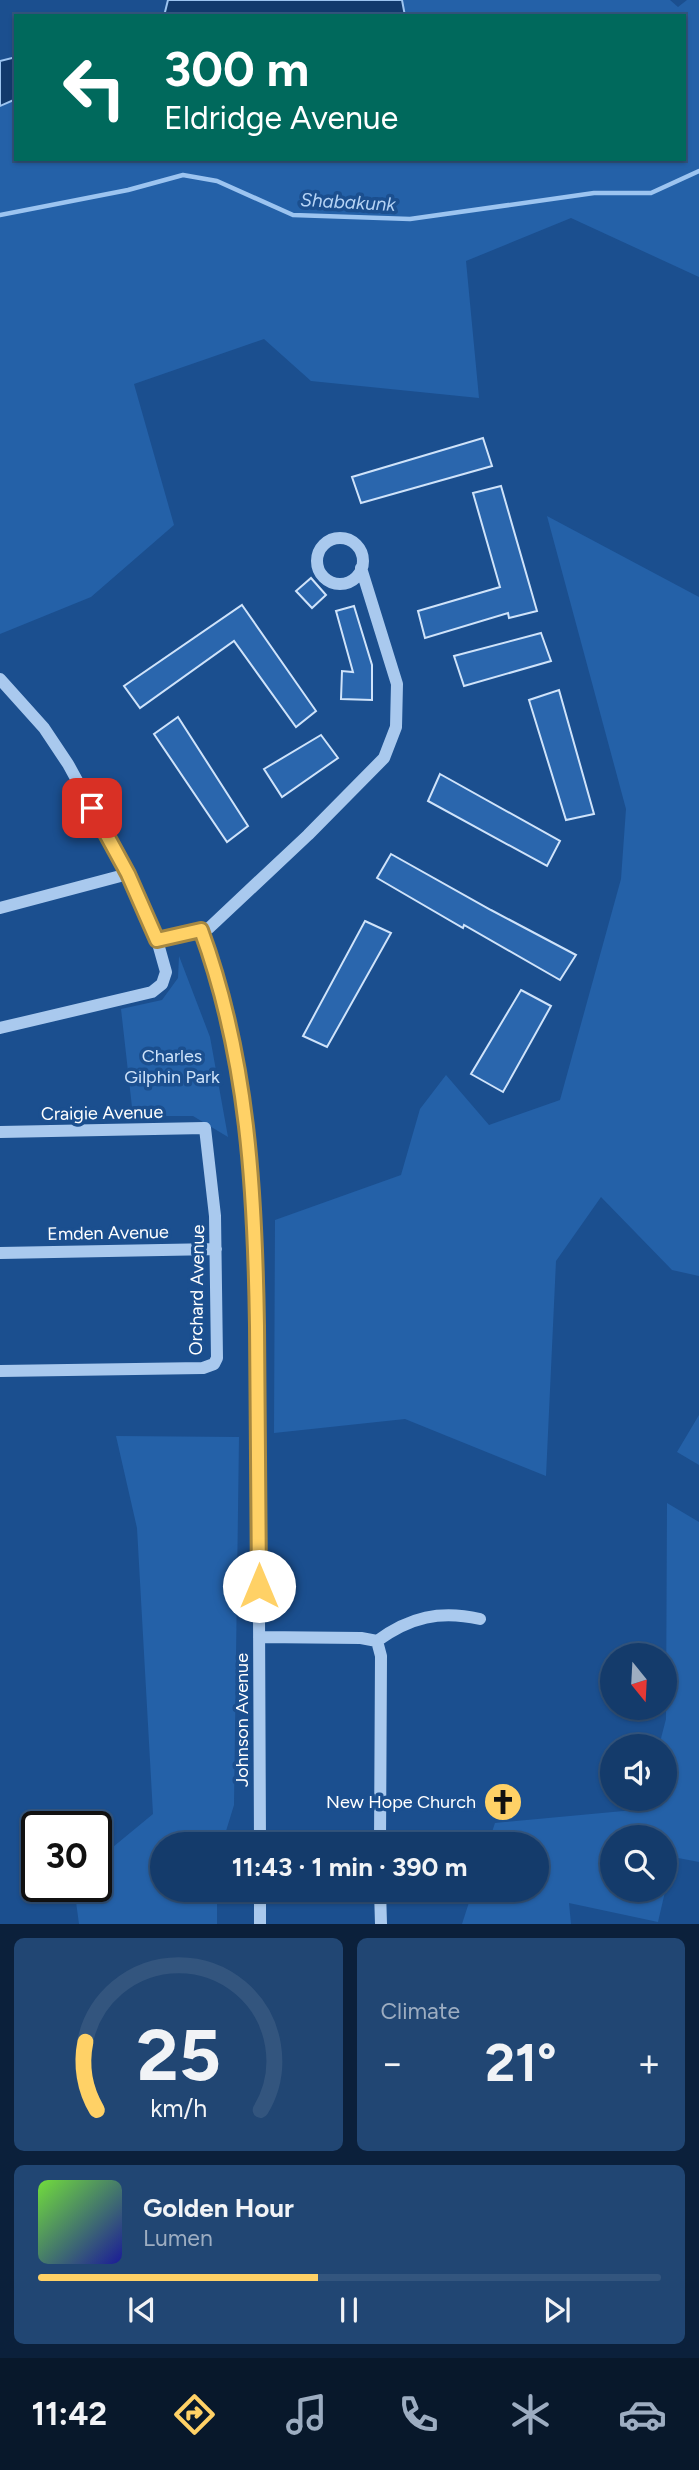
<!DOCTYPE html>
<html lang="en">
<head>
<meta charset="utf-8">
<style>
  :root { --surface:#143b6b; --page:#214673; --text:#f1f3f6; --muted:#9dadc1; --line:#33557e; --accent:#ffd166 }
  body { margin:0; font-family:Figtree,sans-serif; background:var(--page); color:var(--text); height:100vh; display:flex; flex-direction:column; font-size:26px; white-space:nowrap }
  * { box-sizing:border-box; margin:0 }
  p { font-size:23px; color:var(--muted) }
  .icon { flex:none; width:38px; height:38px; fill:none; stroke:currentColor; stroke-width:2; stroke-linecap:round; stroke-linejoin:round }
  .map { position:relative; height:1924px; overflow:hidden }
  .drawer { display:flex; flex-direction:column; gap:14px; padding:14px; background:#0b203b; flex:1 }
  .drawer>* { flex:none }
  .guide { position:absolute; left:14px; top:14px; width:672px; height:147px; border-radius:0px; box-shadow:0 2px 5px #0004,0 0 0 2px var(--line); background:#00695c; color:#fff; overflow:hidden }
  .needle { width:46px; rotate:162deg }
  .controls { position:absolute; left:600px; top:1643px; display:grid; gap:14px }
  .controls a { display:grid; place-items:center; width:77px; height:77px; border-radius:50%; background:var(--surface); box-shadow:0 2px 5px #0004,0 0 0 2px var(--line); font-size:35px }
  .speed { position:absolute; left:21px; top:1811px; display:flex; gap:14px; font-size:35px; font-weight:700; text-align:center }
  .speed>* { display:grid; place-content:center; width:91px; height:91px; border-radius:50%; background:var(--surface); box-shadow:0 2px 5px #0004,0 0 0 2px var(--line); line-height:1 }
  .speed .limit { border:4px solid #111; border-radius:10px; background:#fff; color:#111 }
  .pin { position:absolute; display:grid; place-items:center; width:60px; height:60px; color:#fff; margin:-30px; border-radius:14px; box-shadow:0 4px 10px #0006 }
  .me { position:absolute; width:77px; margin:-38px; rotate:0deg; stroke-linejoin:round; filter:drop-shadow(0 0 5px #0008) }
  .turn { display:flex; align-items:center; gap:24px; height:147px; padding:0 35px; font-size:32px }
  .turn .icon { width:91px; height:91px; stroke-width:2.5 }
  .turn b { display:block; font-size:49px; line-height:60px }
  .big { font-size:52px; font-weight:700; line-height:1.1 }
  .drawer .widget { flex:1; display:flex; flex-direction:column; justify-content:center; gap:10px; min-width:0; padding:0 24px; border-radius:10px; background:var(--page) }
  .drawer .dial { align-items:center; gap:0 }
  .dial svg { height:182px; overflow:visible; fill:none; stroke:var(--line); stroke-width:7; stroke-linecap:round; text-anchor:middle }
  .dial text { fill:var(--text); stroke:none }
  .song { display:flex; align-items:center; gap:21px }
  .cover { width:84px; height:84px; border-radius:10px; background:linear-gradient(135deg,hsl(100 70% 55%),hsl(240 70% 35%)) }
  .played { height:7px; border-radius:4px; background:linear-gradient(90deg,var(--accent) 45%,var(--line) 45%) }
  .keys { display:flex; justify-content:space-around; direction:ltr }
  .heat { display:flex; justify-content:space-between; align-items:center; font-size:38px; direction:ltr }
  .drawer .tiles { flex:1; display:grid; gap:14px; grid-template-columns:1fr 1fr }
  .widget:last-child { grid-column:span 2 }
  .trip { position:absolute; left:150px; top:1832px; width:399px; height:70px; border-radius:35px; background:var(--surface); box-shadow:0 2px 5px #0004,0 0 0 2px var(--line); font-weight:700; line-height:70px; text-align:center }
  .tabs { display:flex; height:112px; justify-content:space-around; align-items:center; background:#08182b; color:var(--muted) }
  .tabs .icon { width:49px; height:49px }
  .tabs .selected { color:var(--accent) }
  .tabs b { font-size:32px; color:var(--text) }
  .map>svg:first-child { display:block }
  .green { fill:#2461a8; fill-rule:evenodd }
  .water { fill:#123a6d; stroke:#9cc4f0; stroke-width:2 }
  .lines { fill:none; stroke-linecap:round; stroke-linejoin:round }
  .stream { stroke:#9cc4f0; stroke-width:4.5 }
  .building { fill:#2a66ad; stroke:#cfe3fa; stroke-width:2 }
  .minor { stroke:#a9c9ee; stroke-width:12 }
  .route-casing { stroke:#a68842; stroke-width:18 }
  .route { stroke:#ffd166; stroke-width:12 }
  .labels { text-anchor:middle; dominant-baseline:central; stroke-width:7; stroke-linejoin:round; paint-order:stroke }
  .park-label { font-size:18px; fill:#cfe3fa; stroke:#1b4f8f }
  .street-label { font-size:18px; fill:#fff; stroke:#1b4f8f }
  .poi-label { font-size:18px; fill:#fff; stroke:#1b4f8f; text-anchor:end }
  .water-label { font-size:19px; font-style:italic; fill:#b5d3f5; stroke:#1b4f8f }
</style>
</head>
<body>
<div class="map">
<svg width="699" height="1924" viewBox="0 0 699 1924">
  <rect width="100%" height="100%" fill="#1b4f8f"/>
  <!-- green -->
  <path class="green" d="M402 0H670L678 7 687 0H699V277L571 218 466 261 479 398 311 381 264 339 134 384 174 525 91 597 0 634V106L16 99V159H684V16H405Z
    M547 516 699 597V1276L672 1270 601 1197 556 1261 546 1476 405 1419 274 1433 275 1220 401 1175 420 1109 446 1075 489 1125 560 1100 621 879 626 809Z
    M179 956 210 1037 228 1137 193 1116H133L121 1009 162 1000 178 978Z
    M699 1415V1465L677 1452Z
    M116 1436 239 1437 234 1805 222 1844H163V1890H217V1924H79L74 1887 96 1886V1861L153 1814 137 1528Z
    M667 1503 699 1522V1862L673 1857 658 1922 569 1903 571 1924H462L473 1890H537V1844H488L495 1823 645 1809 647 1799H665V1746H659L666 1719ZM612 1838H665V1890H612Z"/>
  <!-- water -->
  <path class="water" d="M168 0H402L405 16H164Z
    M16 57V99L0 106V61Z"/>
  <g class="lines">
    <!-- stream -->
    <path class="stream" d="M0 215 128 190 183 175 217 181 293 215 410 219 594 193H651L699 171"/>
  </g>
  <!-- building -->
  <path class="building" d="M483 438 492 466 361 503 352 477Z
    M501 486 537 611 509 618 508 613 425 638 418 611 500 587 473 493Z
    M311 578 326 595 312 608 296 591Z
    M242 605 316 711 296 727 234 641 140 708 124 686Z
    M354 606 372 665V700L341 699 342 671 353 672 336 611Z
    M541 633 551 661 464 686 454 656Z
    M559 690 594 814 566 820 529 700Z
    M178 717 248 826 227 842 154 734Z
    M321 735 338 758 282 797 264 769Z
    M440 774 560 841 547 866 428 801Z
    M391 854 491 910 576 955 560 980 464 925 463 928 377 878Z
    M365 921 391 933 327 1047 303 1036Z
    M521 990 551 1006 503 1092 471 1074Z"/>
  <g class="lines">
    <!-- minor -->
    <path class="minor" d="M317 561a23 23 0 1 1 46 0a23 23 0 1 1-46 0Z
      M0 679 44 728 68 764 128 874 157 940 166 972 162 984 152 992 0 1028
      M0 908 128 874
      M201 930C256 1076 256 1230 258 1384 260 1537 258 1691 260 1844
      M157 940 209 928 308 835 384 758 396 727 397 684 361 568
      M0 1132 205 1128 215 1216 217 1358 214 1364 203 1368 0 1371
      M0 1253 216 1249
      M259 1637 361 1638 377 1641
      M377 1641 381 1656 380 1844
      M377 1641C410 1617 440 1610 480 1619
      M260 1890V1924
      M380 1890 381 1924"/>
  </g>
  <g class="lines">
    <defs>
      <path id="route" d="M92 808 128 874 157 940 201 930C248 1058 255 1191 257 1326 258 1413 259 1500 259 1586"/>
    </defs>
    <!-- route casing -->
    <use href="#route" class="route-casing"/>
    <!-- route -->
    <use href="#route" class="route"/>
  </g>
  <!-- icons -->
  <defs>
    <symbol id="church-disc" viewBox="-11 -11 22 22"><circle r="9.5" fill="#ffd166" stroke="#1b4f8f"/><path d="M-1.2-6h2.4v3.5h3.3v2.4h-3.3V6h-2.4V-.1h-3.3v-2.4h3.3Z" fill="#111"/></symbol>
  </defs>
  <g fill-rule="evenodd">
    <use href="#church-disc" x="481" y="1780" width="44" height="44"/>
  </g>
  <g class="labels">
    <!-- park labels -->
    <g class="park-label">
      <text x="172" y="1056">Charles<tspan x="172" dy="21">Gilphin Park</tspan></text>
    </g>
    <!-- street labels -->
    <g class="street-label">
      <text transform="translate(102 1113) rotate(-1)">Craigie Avenue</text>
      <text transform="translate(108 1233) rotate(-1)">Emden Avenue</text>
      <text transform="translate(197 1290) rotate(-89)">Orchard Avenue</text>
      <text transform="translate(242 1720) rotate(-90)">Johnson Avenue</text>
    </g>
    <!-- poi labels -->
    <g class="poi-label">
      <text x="476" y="1802">New Hope Church</text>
    </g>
    <!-- water labels -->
    <g class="water-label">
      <text transform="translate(348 202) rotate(3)">Shabakunk</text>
    </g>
  </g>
</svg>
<div class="controls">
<a><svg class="needle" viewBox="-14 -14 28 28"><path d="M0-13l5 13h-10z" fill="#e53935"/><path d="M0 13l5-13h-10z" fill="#9dadc1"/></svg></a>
<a><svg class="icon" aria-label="sound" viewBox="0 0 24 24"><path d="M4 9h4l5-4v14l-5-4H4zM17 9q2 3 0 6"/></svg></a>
<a><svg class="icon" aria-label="search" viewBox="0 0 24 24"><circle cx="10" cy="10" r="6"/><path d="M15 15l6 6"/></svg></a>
</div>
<div class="speed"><div class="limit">30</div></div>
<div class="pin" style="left:92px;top:808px;background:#d93025"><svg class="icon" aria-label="arrive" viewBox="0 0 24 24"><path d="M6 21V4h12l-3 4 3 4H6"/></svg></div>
<svg class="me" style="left:259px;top:1586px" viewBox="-20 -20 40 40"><circle r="19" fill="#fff"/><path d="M0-13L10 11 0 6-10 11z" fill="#ffd166"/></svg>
<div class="trip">11:43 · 1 min · 390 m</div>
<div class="guide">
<div class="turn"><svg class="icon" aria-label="left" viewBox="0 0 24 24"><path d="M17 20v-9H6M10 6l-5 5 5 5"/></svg><div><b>300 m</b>Eldridge Avenue</div></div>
</div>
</div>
<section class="drawer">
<div class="tiles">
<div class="widget dial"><svg viewBox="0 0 100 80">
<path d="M14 69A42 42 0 1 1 86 69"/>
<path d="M14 69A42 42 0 0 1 9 39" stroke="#ffd166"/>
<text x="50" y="56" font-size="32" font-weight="700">25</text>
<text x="50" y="72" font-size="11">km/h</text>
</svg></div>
<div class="widget"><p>Climate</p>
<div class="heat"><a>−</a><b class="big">21°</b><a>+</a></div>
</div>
<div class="widget">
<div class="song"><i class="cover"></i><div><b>Golden Hour</b><p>Lumen</p></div></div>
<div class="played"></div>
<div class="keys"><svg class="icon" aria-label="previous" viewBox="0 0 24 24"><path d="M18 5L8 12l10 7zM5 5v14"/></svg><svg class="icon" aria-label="pause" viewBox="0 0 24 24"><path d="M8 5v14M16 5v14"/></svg><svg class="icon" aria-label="next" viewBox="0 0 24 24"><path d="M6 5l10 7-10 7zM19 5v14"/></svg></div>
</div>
</div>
</section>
<nav class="tabs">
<b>11:42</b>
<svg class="icon selected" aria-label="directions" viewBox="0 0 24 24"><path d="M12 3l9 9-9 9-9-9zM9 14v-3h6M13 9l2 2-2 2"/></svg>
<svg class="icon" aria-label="music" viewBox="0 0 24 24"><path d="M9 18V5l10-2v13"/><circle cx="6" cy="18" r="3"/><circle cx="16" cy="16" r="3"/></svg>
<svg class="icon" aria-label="phone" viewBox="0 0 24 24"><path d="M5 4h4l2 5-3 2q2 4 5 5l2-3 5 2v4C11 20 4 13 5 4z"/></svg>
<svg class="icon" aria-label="climate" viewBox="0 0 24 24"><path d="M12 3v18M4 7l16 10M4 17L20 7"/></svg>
<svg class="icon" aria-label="car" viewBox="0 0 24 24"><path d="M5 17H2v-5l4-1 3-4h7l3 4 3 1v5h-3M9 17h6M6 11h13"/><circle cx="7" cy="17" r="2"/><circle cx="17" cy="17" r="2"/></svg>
</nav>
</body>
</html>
